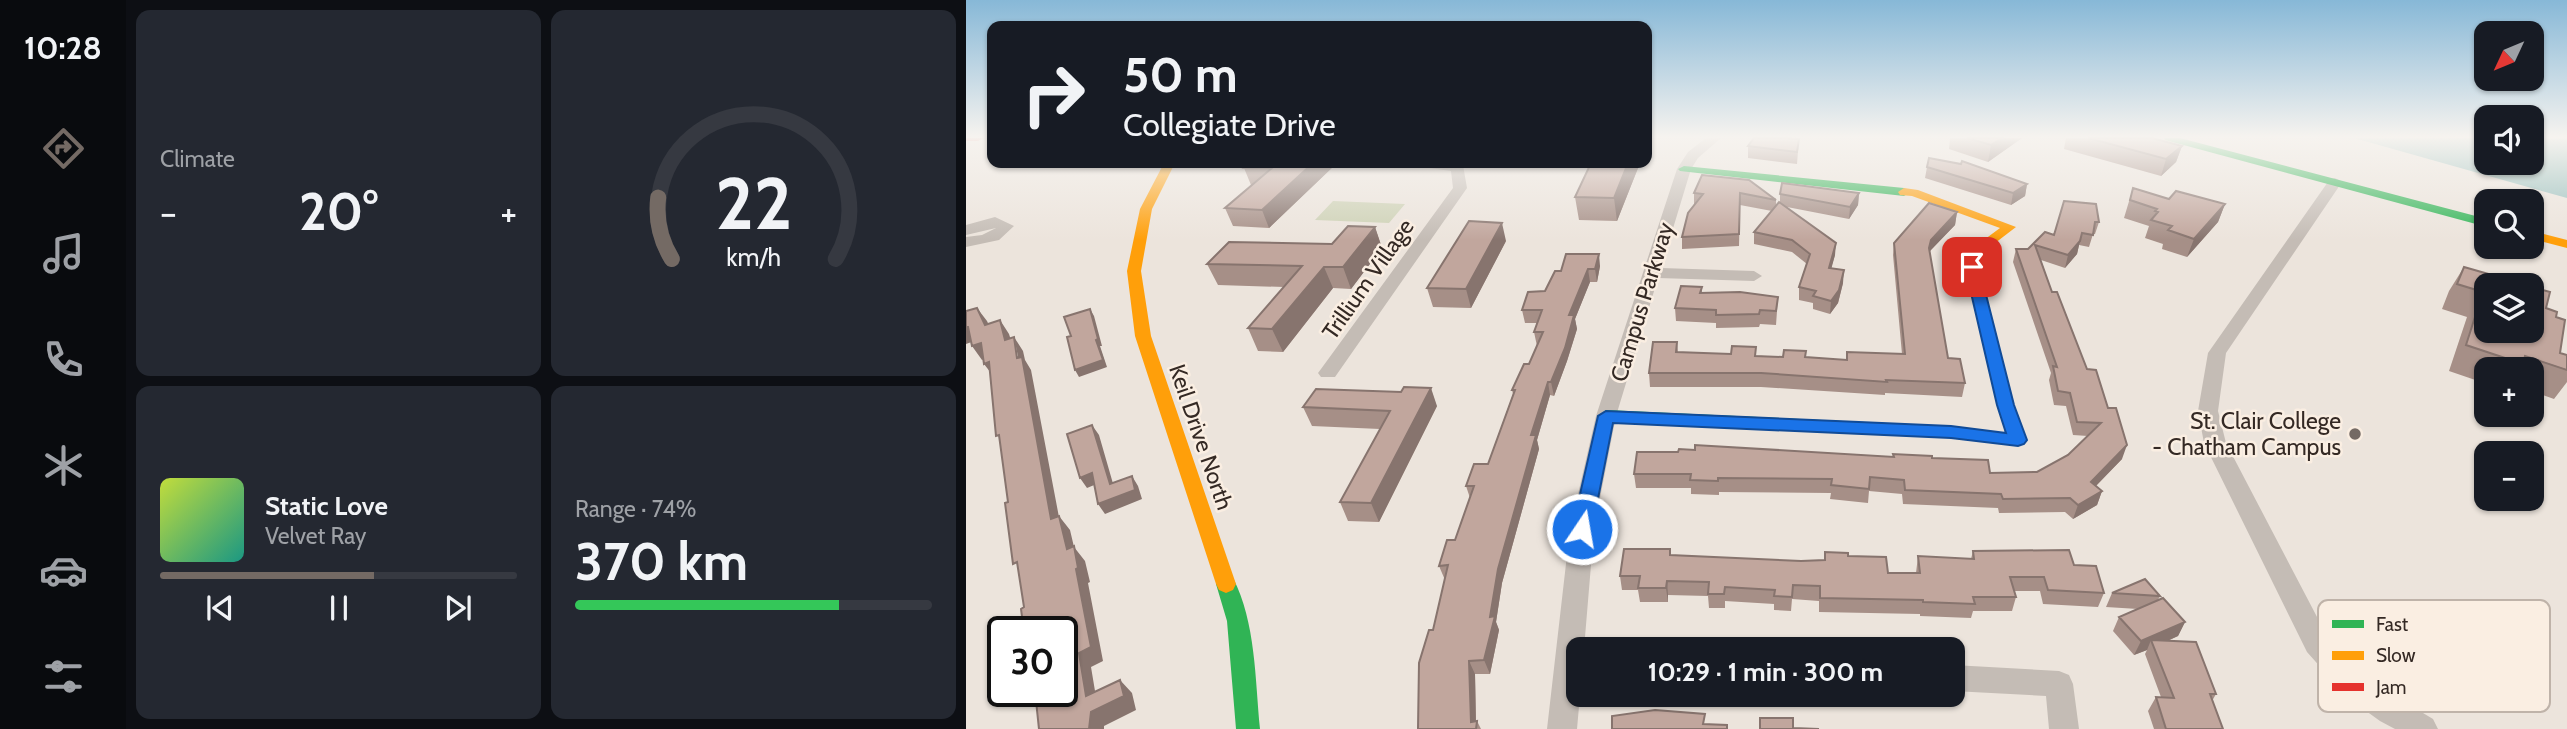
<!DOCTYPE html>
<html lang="en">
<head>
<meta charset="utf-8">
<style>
  :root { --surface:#171b24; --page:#242831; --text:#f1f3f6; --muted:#9ea1a6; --line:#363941; --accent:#746a64 }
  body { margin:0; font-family:Cabin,sans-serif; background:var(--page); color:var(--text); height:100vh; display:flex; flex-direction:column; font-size:26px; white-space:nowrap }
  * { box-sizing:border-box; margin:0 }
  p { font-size:23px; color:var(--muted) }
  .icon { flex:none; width:38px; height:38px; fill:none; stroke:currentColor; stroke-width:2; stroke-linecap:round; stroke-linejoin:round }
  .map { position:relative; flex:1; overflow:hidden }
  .drawer { display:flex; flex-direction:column; gap:10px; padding:10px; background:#0d0f14; width:840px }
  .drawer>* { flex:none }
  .hud { position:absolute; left:21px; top:21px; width:665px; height:147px; border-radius:14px; box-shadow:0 2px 5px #0004; background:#171b24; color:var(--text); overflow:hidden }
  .needle { width:46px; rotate:226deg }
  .controls { position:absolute; left:1508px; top:21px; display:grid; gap:14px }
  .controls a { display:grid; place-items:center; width:70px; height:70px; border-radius:14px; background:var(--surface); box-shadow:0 2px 5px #0004; font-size:35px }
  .speed { position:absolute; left:21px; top:616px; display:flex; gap:14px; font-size:35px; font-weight:700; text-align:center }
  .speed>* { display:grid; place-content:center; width:91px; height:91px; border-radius:50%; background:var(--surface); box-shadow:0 2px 5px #0004; line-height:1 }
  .speed .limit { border:4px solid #111; border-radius:10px; background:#fff; color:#111 }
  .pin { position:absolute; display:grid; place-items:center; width:60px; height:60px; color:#fff; margin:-30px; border-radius:14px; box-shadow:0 4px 10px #0006 }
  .me { position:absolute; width:77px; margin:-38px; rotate:12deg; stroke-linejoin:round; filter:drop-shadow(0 0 5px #0008) }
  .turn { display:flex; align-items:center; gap:24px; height:147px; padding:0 21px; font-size:32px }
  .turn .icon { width:91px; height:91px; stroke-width:2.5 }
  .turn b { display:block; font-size:49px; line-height:60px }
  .big { font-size:52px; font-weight:700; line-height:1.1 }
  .drawer .tile { flex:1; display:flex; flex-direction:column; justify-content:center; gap:10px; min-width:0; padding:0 24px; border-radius:14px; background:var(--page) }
  .drawer .dial { align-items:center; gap:0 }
  .dial svg { height:182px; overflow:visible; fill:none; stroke:var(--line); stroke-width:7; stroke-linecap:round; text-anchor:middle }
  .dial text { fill:var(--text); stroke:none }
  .song { display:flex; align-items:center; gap:21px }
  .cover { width:84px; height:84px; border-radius:10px; background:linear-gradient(135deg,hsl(70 70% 55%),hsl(170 70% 35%)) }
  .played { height:7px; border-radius:4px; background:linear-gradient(90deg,var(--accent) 60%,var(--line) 60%) }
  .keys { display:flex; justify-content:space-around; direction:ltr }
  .heat { display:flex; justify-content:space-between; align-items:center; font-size:38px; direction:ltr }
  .charge { height:10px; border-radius:5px; background:linear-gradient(90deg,#34c759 74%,var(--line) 0) }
  .drawer .tiles { flex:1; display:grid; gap:10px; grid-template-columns:repeat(2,1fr) }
  .trip { position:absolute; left:600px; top:637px; width:399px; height:70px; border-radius:14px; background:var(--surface); box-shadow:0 2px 5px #0004; font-weight:700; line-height:70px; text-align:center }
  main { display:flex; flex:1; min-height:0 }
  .menu { display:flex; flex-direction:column; width:126px; justify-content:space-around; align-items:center; background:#090b0e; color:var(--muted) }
  .menu .icon { width:49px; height:49px }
  .menu .current { color:var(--accent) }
  .menu b { font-size:32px; color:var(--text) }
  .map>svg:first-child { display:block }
  .green { fill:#cdd1b5 }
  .water { fill:#97bfbd }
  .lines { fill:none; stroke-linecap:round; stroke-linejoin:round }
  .street { fill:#c4bcb5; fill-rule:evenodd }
  .fast { fill:#30b455; fill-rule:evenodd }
  .slow { fill:#ff9f0a; fill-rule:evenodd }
  .jam { fill:#e5322d; fill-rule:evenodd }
  .wall { fill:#a68f87 }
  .shaded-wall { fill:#87746e }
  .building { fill:#c1a69d; stroke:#87746e; stroke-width:2 }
  .route { fill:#1a73e8; stroke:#114b97; stroke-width:2 }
  .poi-dot { fill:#746a64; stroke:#faeee2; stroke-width:2.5 }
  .labels { text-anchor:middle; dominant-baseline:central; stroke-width:5; stroke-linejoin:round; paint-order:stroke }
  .street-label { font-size:23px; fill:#342924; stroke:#faeee2 }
  .poi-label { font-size:23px; fill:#342924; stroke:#faeee2; text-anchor:end }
  .key { fill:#faeee2; stroke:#bfb3a9; stroke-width:2 }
  .key-label { font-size:19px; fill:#342924 }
</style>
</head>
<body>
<main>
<nav class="menu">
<b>10:28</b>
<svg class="icon current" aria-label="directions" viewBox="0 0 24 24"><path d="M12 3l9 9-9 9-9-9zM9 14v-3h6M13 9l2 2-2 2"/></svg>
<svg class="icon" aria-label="music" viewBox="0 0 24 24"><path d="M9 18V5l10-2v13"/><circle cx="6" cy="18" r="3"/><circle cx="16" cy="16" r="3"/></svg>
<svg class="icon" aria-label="phone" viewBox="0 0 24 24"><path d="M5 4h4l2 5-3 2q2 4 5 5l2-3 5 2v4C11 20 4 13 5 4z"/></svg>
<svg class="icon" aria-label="climate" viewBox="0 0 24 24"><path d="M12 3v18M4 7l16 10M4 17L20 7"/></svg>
<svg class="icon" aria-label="car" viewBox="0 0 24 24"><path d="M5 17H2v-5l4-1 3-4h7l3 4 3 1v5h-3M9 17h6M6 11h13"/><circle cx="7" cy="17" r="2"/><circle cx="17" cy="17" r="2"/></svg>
<svg class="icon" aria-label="filters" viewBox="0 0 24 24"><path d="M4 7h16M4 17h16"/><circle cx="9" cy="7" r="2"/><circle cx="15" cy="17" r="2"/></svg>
</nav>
<section class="drawer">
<div class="tiles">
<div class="tile"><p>Climate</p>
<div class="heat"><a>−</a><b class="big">20°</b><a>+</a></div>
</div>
<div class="tile dial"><svg viewBox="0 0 100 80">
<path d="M14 69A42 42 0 1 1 86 69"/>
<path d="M14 69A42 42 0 0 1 8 42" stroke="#746a64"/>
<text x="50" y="56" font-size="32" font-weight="700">22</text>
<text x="50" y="72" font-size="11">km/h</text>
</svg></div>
<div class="tile">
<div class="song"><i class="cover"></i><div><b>Static Love</b><p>Velvet Ray</p></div></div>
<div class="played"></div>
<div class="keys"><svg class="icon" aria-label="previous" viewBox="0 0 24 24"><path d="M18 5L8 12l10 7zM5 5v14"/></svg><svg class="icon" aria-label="pause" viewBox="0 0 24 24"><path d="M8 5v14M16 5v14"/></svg><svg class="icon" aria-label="next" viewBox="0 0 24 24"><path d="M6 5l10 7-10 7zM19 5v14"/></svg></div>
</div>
<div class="tile"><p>Range · 74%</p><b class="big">370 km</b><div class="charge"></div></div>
</div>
</section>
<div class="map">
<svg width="1601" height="729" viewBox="0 0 1601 729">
  <rect width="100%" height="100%" fill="#ece4dc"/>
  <!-- green -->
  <path class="green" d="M367 201 439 204 423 223 349 220Z"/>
  <!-- water -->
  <path class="water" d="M1388 138H1521V163H1566V138L1601 139V198Z"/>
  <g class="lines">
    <!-- street -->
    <path class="street" d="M740 138H755L732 158 725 169 695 268 788 271 796 276 788 281 692 278 650 416 628 529 618 649H612L614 695 611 729H581L604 529 630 416 711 169 722 152Z
      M449 163 497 165 501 188 369 377H355L352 373 355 369 487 188 485 171 456 167Z
      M1369 178 1376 182 1260 353 1252 411 1260 443 1361 636 1402 680 1467 719 1472 729H1429L1414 721 1382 698 1341 652 1238 443 1232 411 1242 353 1364 179Z
      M29 217 48 226 33 240 0 247V237L16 235 30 228 0 235V225Z
      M987 665 1093 671 1103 675 1107 684 1113 729H1083L1080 696 987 691Z"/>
    <!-- fast -->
    <path class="fast" d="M1198 138H1214L1521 219V227L1199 140Z
      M718 166 938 188 944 192 938 196 714 171 712 169Z
      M1017 308 1024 312 1048 405 1061 440 1058 444 1052 446 985 438 640 422 632 416 640 410 985 426 1041 433 1032 405 1010 312Z
      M260 575 267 578C290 623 289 679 294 729H270L261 621 250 584 253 578Z"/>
    <!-- slow -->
    <path class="slow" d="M198 163H209L186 209 175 271 185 336 270 584 267 590 260 593 253 590 250 584 169 336 161 271 174 209Z
      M938 188 952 190 1050 227 1016 253 1013 267 1024 312 1022 315H1012L1010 312 999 267 1003 251 1034 228 946 196 934 195 932 192Z
      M1566 231 1601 240V248L1566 239Z"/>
    <!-- jam -->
    <path class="jam" d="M0 138H17L12 141H0Z"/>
  </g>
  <!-- wall -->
  <path class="wall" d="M984 138H1056L1022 162 983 149Z
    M1100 138H1186L1216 146 1210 162 1195 176 1098 149Z
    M833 139 831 164 782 158V146Z
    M371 163 303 228 267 226 259 208 286 185H285L278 168Z
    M511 163H564L562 167 512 166Z
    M625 163H674L651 221 613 220 609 197Z
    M995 164 1061 184 1059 196 1045 205 959 178 961 167Z
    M783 180 810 200V205L814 202V194L893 193 892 205 883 219 821 207 869 255 865 268 877 283 872 303 864 314 847 309V303L833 300V287L841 264 826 252 788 244V232L806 211 774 205 773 246 716 249V237L728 204V193Z
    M1167 188 1203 199 1259 204 1252 222 1221 257 1196 249 1197 244 1179 238 1183 226 1158 218Z
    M1098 201 1133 222 1129 234H1127L1123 247 1113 245 1111 254 1099 268 1075 260 1086 292 1156 459 1130 486 1136 491 1131 505 1107 519 1099 512 1033 513 1032 508 937 504 936 494 903 491 902 503 864 499 865 493 753 492V495L725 494V488H670L668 474 927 457 966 458 1024 473 1071 472 1102 455 1122 436 1107 435 1100 406 1088 405 1083 380 1085 373 1047 262 1050 249H1062L1088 235Z
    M991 212 989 225 963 252 982 358 999 383 996 397 919 393V395L795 387H684L683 373 711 342 712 352 817 357H839L880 360 881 352 936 354 927 255 928 243Z
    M409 227 416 248 385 289 367 288 317 352 292 351 282 328 318 287 252 285 241 264 366 244Z
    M540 241 505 308 467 307 461 288Z
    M634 266 631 282H624L609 319 611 329 601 361 588 396 584 395 571 440 573 449 536 583 530 622 533 630 524 674H509L510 721H511L515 729H452L479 580 473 566 489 540 504 498 500 486 522 464 547 394 546 390 563 364 571 346 568 332 571 323H559L556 310 579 291 595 271Z
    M1498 267 1580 308 1590 317 1594 353 1601 355V382L1588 399 1566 391V369H1521V384L1483 371 1501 317 1476 309 1483 291Z
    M736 287V293L812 297 810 325 794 324 793 327 750 328V323L710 321 709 308Z
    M471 406 413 522 382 521 374 502 414 429 346 426 337 407Z
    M1007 551 1108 565 1138 593 1132 607 1077 604 1074 591H1048L1050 597 1046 611H1007L1005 618 954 616V614L853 612V601L826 599 825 611 808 610V604L759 601V608H743L742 596 702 595V602H674L672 590H656L654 576 705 555 835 561 859 560 882 556 922 573H950L952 556 1005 559Z
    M1146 593 1194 596 1192 600 1219 622 1212 636 1201 641 1250 694 1246 701 1257 729H1188L1182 711 1190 697H1195L1179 654 1181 650 1168 655 1147 631 1153 617 1172 609 1140 607Z"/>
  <!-- shaded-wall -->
  <path class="shaded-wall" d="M1036 138H1056L1022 162 1025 145Z
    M1216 146 1210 162 1195 176 1200 159Z
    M347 163H371L303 228 296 210Z
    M662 163H674L651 221 648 198Z
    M1061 184 1059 196 1045 205 1047 193Z
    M893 193 892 205 883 219 884 207Z
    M1259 204 1252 222 1221 257 1228 239Z
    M991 212 989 225 963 252 961 261 965 240Z
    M536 223 540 241 505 308 500 289Z
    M409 227 416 248 385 289 377 267Z
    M1114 241 1111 254 1099 268 1102 255Z
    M870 243 869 255 862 281 863 268Z
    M633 254 634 266 631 282 629 269Z
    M358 267 367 288 317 352 306 329Z
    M622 269 624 282 609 319 611 329 601 361 588 396 585 382 603 315Z
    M878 270 877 283 872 303 864 314 865 301Z
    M11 308 21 321 29 338 19 325Z
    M124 309 128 316 136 346H134L141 367 113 377 109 370 130 340Z
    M34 320 43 334 49 353 39 340Z
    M0 327H2L11 340 0 344Z
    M48 337 57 351 59 360 65 370 96 533 85 519Z
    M15 343 25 356 16 360 6 346Z
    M23 362 28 377 18 364Z
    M582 382 584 395 571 440 573 449 536 583 530 622 533 630 524 674 518 660 532 569 565 435Z
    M465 388 471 406 413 522 405 503Z
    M126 425 133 435 150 494 144 484Z
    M1161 445 1156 459 1120 496 1125 482Z
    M126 473 133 483 121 488 114 478Z
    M166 476 172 486 176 499 139 514 132 504Z
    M1136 491 1131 505 1107 519 1112 505Z
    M93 516 104 530 108 547 119 561 124 582 122 583 137 661 125 667 132 709 154 680 166 693 170 710 138 726V729H123L120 696 113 653 101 549Z
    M701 581 702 595V602L700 588Z
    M1219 622 1212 636 1188 647 1185 640 1181 650 1168 655 1175 641Z
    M503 661 509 674 510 729 505 722Z"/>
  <!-- building -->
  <path class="building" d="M788 138H821L833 139 831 152 782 146Z
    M1001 138H1036L1025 145Z
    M1122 138H1186L1216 146 1200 159Z
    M963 158 995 164 996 161 1061 184 1047 193 961 167Z
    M284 163H347L296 210 259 208 306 168H278Z
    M625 163H662L648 198 609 197Z
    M736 175 783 180 810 200 774 193 773 234 716 237 722 213 737 194 728 193Z
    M816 183 893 193 884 207 814 194Z
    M1167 188 1203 199 1210 191 1259 204 1228 239 1202 230 1206 226 1185 220 1192 212 1189 211 1191 209 1164 200Z
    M1098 201 1130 204 1133 222H1129L1127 235 1116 233 1114 241 1102 255 1069 245 1086 292H1091L1121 369 1130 370 1142 408H1150L1161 445 1125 482 1136 491 1112 505 1104 498 1037 499 1035 494 939 490 938 480 904 477 903 489 865 485 866 479 752 478V481L724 480 725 474H668L671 452H712L713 449 729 450V445L928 457 927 454 966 456V458L1022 460 1024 473 1071 472 1102 455 1135 423 1111 422 1104 393 1092 391 1087 366 1091 367 1050 249H1062L1079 232 1088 235Z
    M813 202 870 243 863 268 878 270 873 290 865 301 847 296 850 291 833 287 844 254 826 240 788 232Z
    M963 203 991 212 965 240 963 248 982 358 994 359 999 383 920 380 921 382 795 373H683L687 342H711L710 352 765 354 766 346 790 347 789 356 817 357 818 350 840 351 839 357 881 360V352L939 354 928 243Z
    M503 221 536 223 500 289 461 288Z
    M382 226 409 227 377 267H358L306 329 282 328 336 266 241 264 263 242 366 244Z
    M600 254H633L629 269H622L603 315H608L599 348 585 382H582L565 435H570L532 569 524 617 529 616 518 660 503 661 505 722 511 721 510 729H452L453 663 463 630H467L482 565 473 566 481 540H489L508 486H500L508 464H522L549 390H546L558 364H563L577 332H568L576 310H556L562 292 579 291 589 271H595Z
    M1498 267 1561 285H1521V331H1566V287L1584 292 1580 308 1591 312 1590 317 1599 320 1594 353 1601 355V370L1559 356 1557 364 1500 345 1517 292 1491 284Z
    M715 286 736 287 734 293 774 292 812 297 810 311 794 310 793 314 750 315V310L709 308Z
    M11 308 19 325 34 320 39 340 48 337 51 358 56 357 85 519 93 516 101 549 108 546 112 568 110 569 125 647 113 653 120 696 154 680 158 696 125 712 123 729H73L69 691H96V632H58L55 609 58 607 51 562 47 564 39 503 42 502 33 435 30 436 23 362 18 364 15 343 6 346 2 327H0V311Z
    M124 309 132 339 130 340 137 360 109 370 101 337 105 336 98 317Z
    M438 387 465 388 405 503 374 502 424 411 337 407 350 389 435 392Z
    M126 425 144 484 166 476 169 490 132 504 126 473 114 478 101 434Z
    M658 549H704V555L835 561 859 560V552L882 553V556L920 557 922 573H954L952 556 1008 559 1007 551 1103 550 1108 565 1130 566 1138 593 1082 590 1078 577H1044L1050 597H1007L1009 604 957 602V600L854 598V586L827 585 826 597 808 596 809 590 759 587 758 594H742L743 582 701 581 700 588H672L674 576H654Z
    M1179 579 1194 596 1146 593Z
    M1197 598 1219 622 1175 641 1153 617Z
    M1185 640 1230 642 1250 694H1244L1257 729H1200L1190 697 1208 698Z
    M689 710 739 714 737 724 761 725V729H646V716Z
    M794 718H827V728L853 729H794Z"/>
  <!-- sky -->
  <linearGradient id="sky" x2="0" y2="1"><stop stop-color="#87b8d7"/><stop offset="0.57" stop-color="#f6f3ef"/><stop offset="1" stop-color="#f6f3ef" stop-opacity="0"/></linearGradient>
  <rect width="1601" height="240" fill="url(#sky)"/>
  <!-- route -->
  <path class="route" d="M1006 262 1013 267 1048 405 1061 440 1058 444 1052 446 985 438 647 423 626 529 623 534 616 536 609 534 606 529 632 416 640 411 985 426 1040 433 1031 405 999 267Z"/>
  <!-- markers -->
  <circle class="poi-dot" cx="1389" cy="434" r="7"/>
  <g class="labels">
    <!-- street labels -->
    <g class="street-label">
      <text transform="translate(402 279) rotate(-55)">Trillium Village</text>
      <text transform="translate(676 302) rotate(-73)">Campus Parkway</text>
      <text transform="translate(235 437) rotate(71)">Keil Drive North</text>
    </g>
    <!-- poi labels -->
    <g class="poi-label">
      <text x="1375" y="421">St. Clair College<tspan x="1375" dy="26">- Chatham Campus</tspan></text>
    </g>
  </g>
  <!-- legend -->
  <rect x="1352" y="600" width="232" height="112" rx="10" class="key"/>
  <rect x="1366" y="620" width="32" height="8" fill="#30b455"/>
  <rect x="1366" y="651" width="32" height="9" fill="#ff9f0a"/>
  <rect x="1366" y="683" width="32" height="8" fill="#e5322d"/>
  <g class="key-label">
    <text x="1410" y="631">Fast</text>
    <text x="1410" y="662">Slow</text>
    <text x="1410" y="694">Jam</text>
  </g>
</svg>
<div class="controls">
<a><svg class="needle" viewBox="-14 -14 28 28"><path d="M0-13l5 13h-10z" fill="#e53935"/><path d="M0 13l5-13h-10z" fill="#9ea1a6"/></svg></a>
<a><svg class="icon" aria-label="sound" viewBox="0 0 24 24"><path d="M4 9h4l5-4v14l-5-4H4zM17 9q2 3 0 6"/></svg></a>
<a><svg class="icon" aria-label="search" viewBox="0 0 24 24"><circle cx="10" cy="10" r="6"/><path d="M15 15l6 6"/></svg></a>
<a><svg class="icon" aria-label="layers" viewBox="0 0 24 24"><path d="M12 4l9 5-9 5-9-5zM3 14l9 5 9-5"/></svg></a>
<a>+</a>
<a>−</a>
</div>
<div class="speed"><div class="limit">30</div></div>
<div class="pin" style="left:1006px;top:267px;background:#d93025"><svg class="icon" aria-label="arrive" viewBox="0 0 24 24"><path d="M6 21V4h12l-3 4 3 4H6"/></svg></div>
<svg class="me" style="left:616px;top:529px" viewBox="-20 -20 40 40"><circle r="17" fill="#1a73e8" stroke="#fff" stroke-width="3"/><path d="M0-11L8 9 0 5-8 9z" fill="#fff"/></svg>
<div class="trip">10:29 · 1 min · 300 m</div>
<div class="hud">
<div class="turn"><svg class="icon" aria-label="right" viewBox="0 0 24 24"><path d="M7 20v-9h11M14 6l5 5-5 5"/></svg><div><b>50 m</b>Collegiate Drive</div></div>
</div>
</div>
</main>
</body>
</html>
